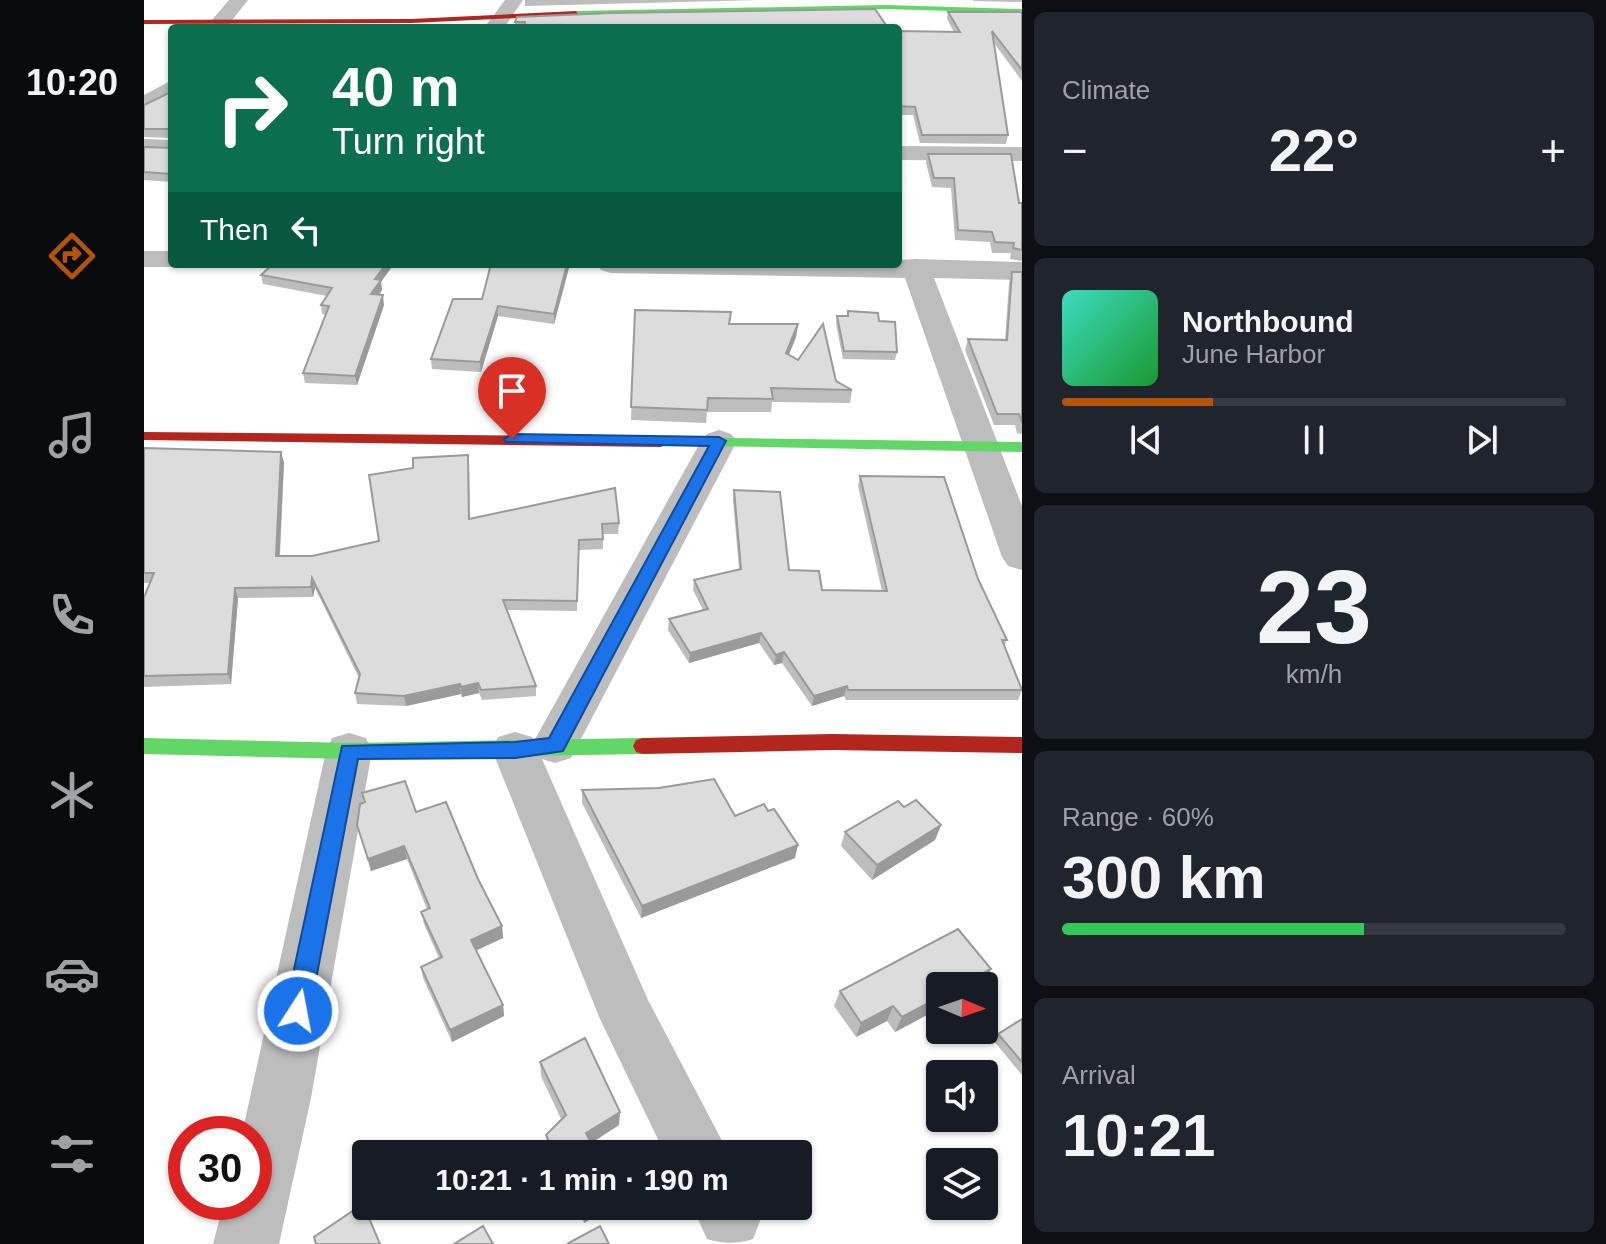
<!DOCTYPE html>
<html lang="en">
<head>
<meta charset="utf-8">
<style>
  :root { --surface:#171b24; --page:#20242c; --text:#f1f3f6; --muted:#9ea1a6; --line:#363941; --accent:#b45309 }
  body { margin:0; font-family:Helvetica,sans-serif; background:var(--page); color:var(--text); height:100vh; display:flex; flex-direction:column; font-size:30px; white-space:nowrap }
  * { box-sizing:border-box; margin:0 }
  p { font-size:26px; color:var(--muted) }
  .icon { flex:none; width:44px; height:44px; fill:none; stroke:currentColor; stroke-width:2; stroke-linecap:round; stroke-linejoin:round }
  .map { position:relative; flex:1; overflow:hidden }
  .side { display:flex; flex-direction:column; gap:12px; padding:12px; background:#0d0f14; width:584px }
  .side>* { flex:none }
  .hud { position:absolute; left:24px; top:24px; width:734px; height:244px; border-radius:8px; box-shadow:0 2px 6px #0004; background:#0b6e4f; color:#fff; overflow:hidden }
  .needle { width:52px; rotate:92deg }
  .tools { position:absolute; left:782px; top:972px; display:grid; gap:16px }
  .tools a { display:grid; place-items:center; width:72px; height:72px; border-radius:8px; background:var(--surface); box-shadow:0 2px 6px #0004; font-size:40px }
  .speed { position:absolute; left:24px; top:1116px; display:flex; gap:16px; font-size:40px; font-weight:700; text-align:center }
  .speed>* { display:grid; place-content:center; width:104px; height:104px; border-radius:50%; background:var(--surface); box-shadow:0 2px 6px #0004; line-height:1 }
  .speed .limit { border:12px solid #d22; background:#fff; color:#111 }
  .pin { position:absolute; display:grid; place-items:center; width:68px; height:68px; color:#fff; margin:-82px -34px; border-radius:50% 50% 50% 0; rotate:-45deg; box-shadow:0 0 8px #0007 }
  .pin .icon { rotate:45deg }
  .me { position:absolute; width:88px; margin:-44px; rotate:11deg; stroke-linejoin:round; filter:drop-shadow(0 0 6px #0008) }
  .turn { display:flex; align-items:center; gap:28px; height:168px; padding:0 32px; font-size:36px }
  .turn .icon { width:104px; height:104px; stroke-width:2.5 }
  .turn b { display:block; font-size:56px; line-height:68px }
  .then { display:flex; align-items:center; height:76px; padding:0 32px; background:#0003; gap:16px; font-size:30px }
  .big { font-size:60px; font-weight:600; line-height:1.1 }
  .side .widget { flex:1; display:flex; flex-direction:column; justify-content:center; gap:12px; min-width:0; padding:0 28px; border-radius:12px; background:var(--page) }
  .side .dial { align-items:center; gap:0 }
  .dial b { font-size:104px; line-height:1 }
  .song { display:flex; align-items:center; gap:24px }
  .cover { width:96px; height:96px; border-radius:12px; background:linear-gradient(135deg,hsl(170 70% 55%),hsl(130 70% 35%)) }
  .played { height:8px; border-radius:4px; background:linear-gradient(90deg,var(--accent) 30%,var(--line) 30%) }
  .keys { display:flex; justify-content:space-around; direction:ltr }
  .heat { display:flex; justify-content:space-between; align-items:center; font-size:44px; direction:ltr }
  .charge { height:12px; border-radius:6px; background:linear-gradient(90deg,#34c759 60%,var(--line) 0) }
  .trip { position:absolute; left:208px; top:1140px; width:460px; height:80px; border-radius:8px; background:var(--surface); box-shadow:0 2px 6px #0004; font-weight:600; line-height:80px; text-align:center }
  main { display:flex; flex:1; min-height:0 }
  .tabs { display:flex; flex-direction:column; width:144px; justify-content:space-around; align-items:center; background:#090b0e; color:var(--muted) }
  .tabs .icon { width:56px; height:56px }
  .tabs .current { color:var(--accent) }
  .tabs b { font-size:36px; color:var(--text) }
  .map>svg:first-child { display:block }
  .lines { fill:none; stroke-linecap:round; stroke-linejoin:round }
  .street { fill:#bdbdbd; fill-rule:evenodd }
  .fast { fill:#63d668; fill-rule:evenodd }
  .jam { fill:#b3261e; fill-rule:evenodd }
  .wall { fill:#bdbdbd }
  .shaded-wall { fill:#9a9a9a }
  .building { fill:#dcdcdc; stroke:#9a9a9a; stroke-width:2 }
  .route { fill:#1a73e8; stroke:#114b97; stroke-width:2 }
</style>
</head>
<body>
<main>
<nav class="tabs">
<b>10:20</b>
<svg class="icon current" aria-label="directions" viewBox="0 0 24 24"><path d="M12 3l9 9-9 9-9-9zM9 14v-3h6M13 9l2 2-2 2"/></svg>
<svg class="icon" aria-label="music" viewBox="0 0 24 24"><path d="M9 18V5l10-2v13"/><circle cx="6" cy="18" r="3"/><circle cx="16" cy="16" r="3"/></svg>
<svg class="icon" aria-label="phone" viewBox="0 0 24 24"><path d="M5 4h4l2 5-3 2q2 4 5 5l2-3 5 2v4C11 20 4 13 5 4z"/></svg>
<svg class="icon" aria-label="climate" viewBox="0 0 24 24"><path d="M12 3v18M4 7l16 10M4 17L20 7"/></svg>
<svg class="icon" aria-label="car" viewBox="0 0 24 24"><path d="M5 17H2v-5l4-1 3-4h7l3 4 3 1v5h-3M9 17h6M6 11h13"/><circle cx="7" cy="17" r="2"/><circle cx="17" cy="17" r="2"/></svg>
<svg class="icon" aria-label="filters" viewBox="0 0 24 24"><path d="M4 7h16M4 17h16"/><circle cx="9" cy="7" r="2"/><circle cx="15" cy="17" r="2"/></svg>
</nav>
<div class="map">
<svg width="878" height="1244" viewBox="0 0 878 1244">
  <rect width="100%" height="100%" fill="#fff"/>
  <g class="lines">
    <!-- street -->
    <path class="street" d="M85 0H104L85 24H71L68 20Z
      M361 0H379L360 28H340Z
      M28 80V97L0 112V95Z
      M0 139 28 140V154L0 153Z
      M754 146 878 147V161L754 160Z
      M0 251H28V264H39L28 267H0Z
      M772 259 878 262V280L790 278 878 506V570L864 566 858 557 761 278 467 273 457 270 453 264H754V260Z
      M575 430 587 434 593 441 427 758 411 763 398 759 504 1000 585 1154H521L456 1019 348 750 354 737 371 732 388 737 390 741 557 441 563 434Z
      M205 733 222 738 228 751 167 1098 135 1244H69L80 1202H110V1134H98L182 751 188 738Z
      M548 1206H614L618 1216 609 1239C592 1244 580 1244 563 1239Z"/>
    <!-- fast -->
    <path class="fast" d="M741 5 878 9V13L741 9 432 15 428 13 432 11Z
      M517 437 878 442V452L512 445 509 442Z
      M0 738 205 743 499 738 506 740 509 746 506 752 499 754 205 759 0 754Z"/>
    <!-- jam -->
    <path class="jam" d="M432 11 435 15 267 23 0 24V20L267 19Z
      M0 432 517 437 525 442 517 447 0 440Z
      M688 734 878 737V753L688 750 499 754 492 752 489 746 492 740 499 738Z"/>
  </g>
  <!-- wall -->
  <path class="wall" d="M381 0H616L381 6Z
    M829 0H878V2L829 1Z
    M804 12H878V81L850 43 864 135 862 144 776 143 769 115H754V31L810 32 803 19Z
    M371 22 744 28H371Z
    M28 90V182L0 180V147L28 148V138L0 137V105L27 92Z
    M784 154 875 203H878V261L866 259 867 253H848L846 242 811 240 807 188 788 187 782 163Z
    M347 264H426L410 324 354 316 337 372 288 369 287 359 338 299Z
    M868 272H878V434L873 433 871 425H850L821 350 824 339 861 340 865 283Z
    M117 275 237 282 238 290 235 295 240 305 213 385 161 383 159 373 182 315 178 314 177 305 183 296 119 284Z
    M491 310 587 312 586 324H654L652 337 645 355 708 390 706 403 628 402 627 412H563L562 423 487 420Z
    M704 311 735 321 753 352 751 360 699 359 692 324 693 316H703Z
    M0 448 140 462 136 556H168L235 541 325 465 326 519 475 523 474 534H459V549L435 550 433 611 363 610 392 686V696L338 700 335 693 318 697 317 694 262 706 213 704 211 693 215 678 171 588 169 597 94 598 87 684 0 687V597L6 583H0Z
    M716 476 834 579 863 640 860 646 878 690 874 700H702L700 696 668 706 638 663 630 665 615 643 545 663 524 630 525 619 559 610 549 590 550 580 595 569 589 500 590 490 645 570 678 590 738 591 714 486Z
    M438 790 591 816 651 858 497 918 438 803Z
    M760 807 797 825 791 840 728 880 697 846 701 832Z
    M272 812 334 879 358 926 359 938 332 950 359 1005 360 1016 308 1042 279 978 277 967 295 958 280 924 277 912 283 909 263 859 227 871 213 825Z
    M814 929 847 969 839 984 836 986H796V1008L751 1032 743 1021 712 1037 690 1006 696 991Z
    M878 1019V1075L850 1041 854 1034Z
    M396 1062 475 1125 448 1143 453 1154H406L403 1148 402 1135 417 1119 397 1076Z
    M431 1206H468L440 1223Z"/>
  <!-- shaded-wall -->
  <path class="shaded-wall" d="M242 264H250L237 282 238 290 229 304 227 294 231 279Z
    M423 264H426L410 324V314Z
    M239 295 240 305 213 385 211 376Z
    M354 306V316L337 372 336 362Z
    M654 324 652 337 640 366 642 353Z
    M137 452 140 462 135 566 132 556Z
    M168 578 171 588 169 597 167 587Z
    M91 588 94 598 87 684 84 674Z
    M617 633 615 643 545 663 546 653Z
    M640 652 638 663 630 665 632 655Z
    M334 683 335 693 318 697 317 687Z
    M316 684 317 694 262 706 260 696Z
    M703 686 700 696 668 706 670 696Z
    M797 825 791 840 728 880 733 865Z
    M654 845 651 858 497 918 498 906Z
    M260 846 263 859 227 871 224 859Z
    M358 926 359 938 329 952 327 940Z
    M847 969 839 984 836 986H816Z
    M796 997V1008L751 1032 758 1017Z
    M359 1005 360 1016 308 1042 306 1030Z
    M749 1006 743 1021 712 1037 717 1023Z
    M476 1112 475 1125 442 1146V1133Z
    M449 1206H468L440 1223V1212Z"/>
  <!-- building -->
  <path class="building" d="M731 9 744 28H380L381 22H371L373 17 467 13Z
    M804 12H878V70L848 31 864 135H778L771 107 754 106V31L816 32Z
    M28 90V129H0V105L27 92Z
    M28 129V174L0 172V147L28 148Z
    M784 154H867L875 203H878V250L869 248 870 243 851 242 848 232 814 230 810 178H790Z
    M129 264H242L231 279 237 280 227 294 239 295 211 376 159 373 185 306 177 305 188 288 117 275Z
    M347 264H423L410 314 354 306 336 362 287 359 309 299H338Z
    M868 272H878V422L875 414H853L824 339 863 340Z
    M491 310 587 312 585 324H654L642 353 654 360 679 324 692 381 708 390 627 388 629 399 564 398 563 410 487 407Z
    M704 311 734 313 735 321 751 322 753 352 700 351 693 316H704Z
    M0 448 137 452 132 556H168L235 541 225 475 269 468V458L324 455 325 519 471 488 475 523 458 524 459 539 435 540 433 601 359 600 392 686 337 690 334 683 317 687 316 684 260 696 211 693 216 674 168 578 167 587 91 588 84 674 0 676V597L10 573H0Z
    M716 476 800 477 834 579 863 640H858L878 690H704L703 686 670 696 640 652 632 655 617 633 546 653 525 619 564 609 550 580 597 569 590 490 636 492 645 570 675 571 678 590 743 591Z
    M570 779 591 816 620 804 624 811 630 809 654 845 498 906 438 790 515 788Z
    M261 781 272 812 302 802 334 879 358 926 327 940 359 1005 306 1030 277 967 298 957 277 912 286 908 260 846 224 859 213 825 216 804 221 802 218 793Z
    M772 800 797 825 733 865 701 832 754 801 760 807Z
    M814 929 847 969 816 986H796V997L758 1017 749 1006 717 1023 696 991Z
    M878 1019V1062L854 1034Z
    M441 1038 476 1112 442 1133 453 1154H411L402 1135 422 1115 396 1062Z
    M219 1204 236 1244H172L170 1237Z
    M437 1206H449L440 1212Z
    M339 1226 349 1244H310Z
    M456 1226 465 1244H423Z"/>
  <!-- route -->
  <path class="route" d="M368 434 575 437 582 441 419 751 371 758 214 759 166 1011 162 1019 154 1023 145 1019 141 1011 198 746 371 742 405 738 565 446 362 442 360 439Z"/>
</svg>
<div class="tools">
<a><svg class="needle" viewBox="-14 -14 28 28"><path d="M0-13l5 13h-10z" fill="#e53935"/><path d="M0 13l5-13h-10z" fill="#9ea1a6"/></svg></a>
<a><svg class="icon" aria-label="sound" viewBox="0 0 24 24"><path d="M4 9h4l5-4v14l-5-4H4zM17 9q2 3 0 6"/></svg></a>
<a><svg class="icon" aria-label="layers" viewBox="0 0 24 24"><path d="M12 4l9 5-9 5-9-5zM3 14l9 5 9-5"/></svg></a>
</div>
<div class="speed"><div class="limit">30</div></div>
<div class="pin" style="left:368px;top:439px;background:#d93025"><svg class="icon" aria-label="arrive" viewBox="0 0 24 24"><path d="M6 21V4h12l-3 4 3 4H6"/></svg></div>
<svg class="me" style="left:154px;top:1011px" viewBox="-20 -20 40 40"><circle r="17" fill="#1a73e8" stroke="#fff" stroke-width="3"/><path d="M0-11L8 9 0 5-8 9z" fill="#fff"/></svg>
<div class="trip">10:21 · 1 min · 190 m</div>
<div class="hud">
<div class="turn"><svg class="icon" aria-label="right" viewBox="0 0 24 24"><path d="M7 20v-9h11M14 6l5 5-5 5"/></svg><div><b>40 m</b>Turn right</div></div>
<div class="then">Then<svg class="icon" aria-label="left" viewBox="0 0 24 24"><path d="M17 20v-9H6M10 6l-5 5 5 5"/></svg></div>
</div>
</div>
<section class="side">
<div class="widget"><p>Climate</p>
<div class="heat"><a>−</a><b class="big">22°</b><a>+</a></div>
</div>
<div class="widget">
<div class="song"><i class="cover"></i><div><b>Northbound</b><p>June Harbor</p></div></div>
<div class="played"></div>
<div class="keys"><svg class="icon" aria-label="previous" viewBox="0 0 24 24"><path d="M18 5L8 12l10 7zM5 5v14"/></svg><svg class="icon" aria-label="pause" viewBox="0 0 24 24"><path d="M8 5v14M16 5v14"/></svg><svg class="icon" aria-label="next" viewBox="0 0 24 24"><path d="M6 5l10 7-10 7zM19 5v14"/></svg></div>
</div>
<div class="widget dial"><b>23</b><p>km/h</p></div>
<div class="widget"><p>Range · 60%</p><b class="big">300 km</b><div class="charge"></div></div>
<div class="widget"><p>Arrival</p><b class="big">10:21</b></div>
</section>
</main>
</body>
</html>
